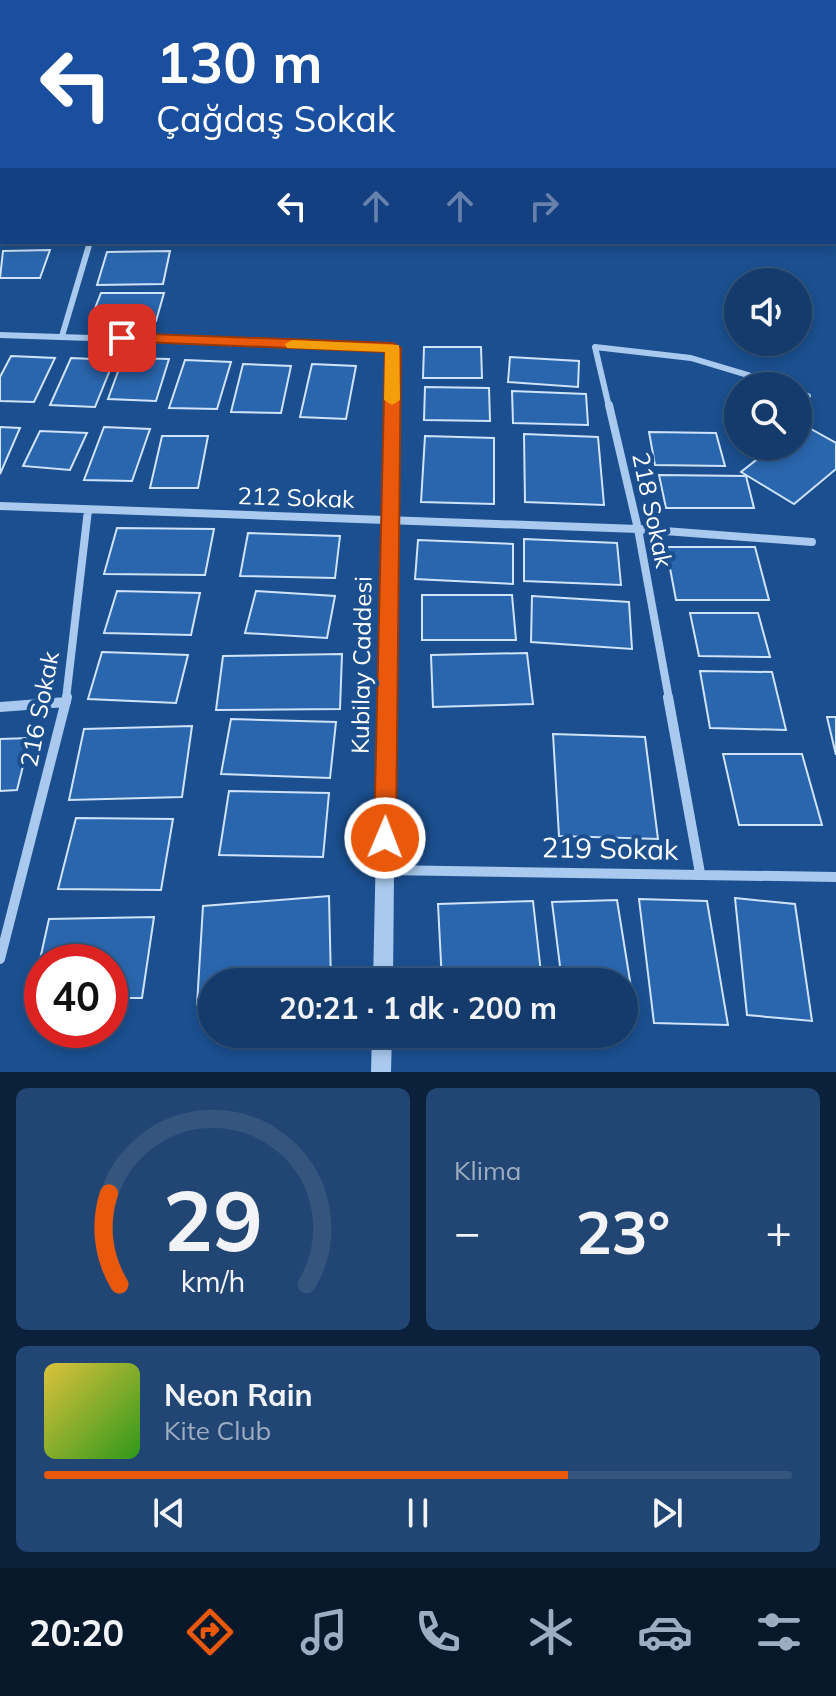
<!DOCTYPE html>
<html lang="tr">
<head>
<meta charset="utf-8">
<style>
  :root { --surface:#143b6b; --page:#214673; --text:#f1f3f6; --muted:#9dadc1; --line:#33557e; --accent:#ea580c }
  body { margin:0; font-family:Mulish,sans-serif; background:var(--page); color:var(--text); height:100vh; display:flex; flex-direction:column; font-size:30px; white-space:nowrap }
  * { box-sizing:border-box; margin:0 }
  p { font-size:26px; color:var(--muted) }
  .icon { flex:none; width:44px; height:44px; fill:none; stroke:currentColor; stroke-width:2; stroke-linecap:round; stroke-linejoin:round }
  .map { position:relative; height:1072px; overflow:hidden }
  .details { display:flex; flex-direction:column; gap:16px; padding:16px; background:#0b203b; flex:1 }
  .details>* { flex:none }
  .top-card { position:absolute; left:0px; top:0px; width:836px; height:244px; box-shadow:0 4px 12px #0003,0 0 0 2px var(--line); background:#1a4fa0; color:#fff; overflow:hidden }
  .buttons { position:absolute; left:724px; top:268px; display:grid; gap:16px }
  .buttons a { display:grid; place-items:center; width:88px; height:88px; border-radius:50%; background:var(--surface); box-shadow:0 4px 12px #0003,0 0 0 2px var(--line); font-size:40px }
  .speed { position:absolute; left:24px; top:944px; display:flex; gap:16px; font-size:40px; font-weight:700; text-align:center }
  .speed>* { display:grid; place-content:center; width:104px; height:104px; border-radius:50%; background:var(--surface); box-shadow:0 4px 12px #0003,0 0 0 2px var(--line); line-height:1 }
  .speed .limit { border:12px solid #d22; background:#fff; color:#111 }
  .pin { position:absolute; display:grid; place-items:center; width:68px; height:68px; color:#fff; margin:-34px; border-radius:16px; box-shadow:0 4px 12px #0006 }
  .me { position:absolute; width:88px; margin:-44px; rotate:1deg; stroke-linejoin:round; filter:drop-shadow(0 0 6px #0008) }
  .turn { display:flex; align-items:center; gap:28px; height:168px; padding:0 24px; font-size:36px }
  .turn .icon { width:104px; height:104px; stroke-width:2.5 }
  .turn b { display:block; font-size:56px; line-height:68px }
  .lanes { display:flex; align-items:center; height:76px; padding:0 24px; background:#0003; justify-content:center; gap:40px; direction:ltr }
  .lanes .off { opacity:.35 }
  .big { font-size:60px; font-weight:700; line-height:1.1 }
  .details .card { flex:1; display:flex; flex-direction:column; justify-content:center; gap:12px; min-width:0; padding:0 28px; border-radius:12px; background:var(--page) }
  .details .dial { align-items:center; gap:0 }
  .dial svg { height:208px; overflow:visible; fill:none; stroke:var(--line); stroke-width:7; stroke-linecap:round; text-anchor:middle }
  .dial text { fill:var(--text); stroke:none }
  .song { display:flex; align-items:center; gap:24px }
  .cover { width:96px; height:96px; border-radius:12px; background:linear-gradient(135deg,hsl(50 70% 55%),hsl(110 70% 35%)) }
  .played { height:8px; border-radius:4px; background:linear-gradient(90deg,var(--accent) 70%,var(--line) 70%) }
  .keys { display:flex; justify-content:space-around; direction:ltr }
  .heat { display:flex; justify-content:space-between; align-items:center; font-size:44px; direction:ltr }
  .details .tiles { flex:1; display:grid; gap:16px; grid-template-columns:1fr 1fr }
  .card:last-child { grid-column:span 2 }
  .trip { position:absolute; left:198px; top:968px; width:440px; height:80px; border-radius:40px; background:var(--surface); box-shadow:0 4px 12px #0003,0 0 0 2px var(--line); font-weight:700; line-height:80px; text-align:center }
  .tab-bar { display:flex; height:128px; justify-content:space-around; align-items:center; background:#08182b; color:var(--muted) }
  .tab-bar .icon { width:56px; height:56px }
  .tab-bar .current { color:var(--accent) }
  .tab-bar b { font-size:36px; color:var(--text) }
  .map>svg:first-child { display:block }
  .green { fill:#2461a8 }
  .building { fill:#2a66ad; stroke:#cfe3fa; stroke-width:2 }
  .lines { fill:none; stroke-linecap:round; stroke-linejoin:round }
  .minor-far3 { stroke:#a9c9ee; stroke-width:5 }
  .minor-far2 { stroke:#a9c9ee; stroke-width:6 }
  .minor-far1 { stroke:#a9c9ee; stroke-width:8 }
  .minor { stroke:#a9c9ee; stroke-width:10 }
  .tertiary { fill:#a9c9ee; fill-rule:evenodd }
  .route { fill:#ea580c; stroke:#983908; stroke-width:2 }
  .slow { fill:#f59e0b }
  .labels { text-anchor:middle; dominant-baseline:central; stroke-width:8; stroke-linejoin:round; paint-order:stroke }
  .street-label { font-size:24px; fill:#fff; stroke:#1b4f8f }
  .near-street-label { font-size:28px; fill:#fff; stroke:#1b4f8f }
</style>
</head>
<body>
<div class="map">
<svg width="836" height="1072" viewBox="0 0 836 1072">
  <rect width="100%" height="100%" fill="#1b4f8f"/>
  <!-- green -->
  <path class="green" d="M289 0H836V74L834 2Z"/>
  <!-- building -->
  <path class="building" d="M111 242H176L110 245Z
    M50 250 40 278H0L3 251Z
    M170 251 163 284 97 285 107 252Z
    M101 293H164L156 321H90Z
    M424 347H481L482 378H423Z
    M11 356 55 358 34 402 0 401V377Z
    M510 357 579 361 578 387 508 382Z
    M71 358 114 360 95 407 50 405Z
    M123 358 169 359 156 401 108 399Z
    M185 360 231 362 217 409 169 408Z
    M243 364 291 366 281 413 231 412Z
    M312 364 356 366 346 419 300 417Z
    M425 387 489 388 490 421 424 420Z
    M512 391 586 394 588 425 513 423Z
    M802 424 836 443V469L794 504 741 472 774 446H798V427Z
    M0 427 20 428 0 474Z
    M104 427 150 429 132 481 84 480Z
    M40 431 87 433 70 470 23 466Z
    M649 432 716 433 725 466 655 465Z
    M524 434 598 437 604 505 525 502Z
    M162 436H208L198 488H150Z
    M425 436 494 438V504L421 502Z
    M659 475 746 476 754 508H666Z
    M117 528 214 529 205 575 104 574Z
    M248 533 340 536 335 578 240 576Z
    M524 539 617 543 621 585 524 581Z
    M418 540 513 544V584L415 579Z
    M666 547H755L769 600H676Z
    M117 591 200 593 191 635 104 633Z
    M256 591 335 596 327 638 245 633Z
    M422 595H512L516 640H422Z
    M532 596 629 602 632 649 531 642Z
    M690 613H758L770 657 699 656Z
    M102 652 188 655 176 703 88 699Z
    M527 653 533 704 433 707 431 655Z
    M342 654 340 709 216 710 223 656Z
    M700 671 772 672 786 730 710 728Z
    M827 717H836V755Z
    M231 719 336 722 330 778 221 774Z
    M192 726 182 797 69 800 84 729Z
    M553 734 645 737 658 839 559 836Z
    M30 738 17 790 0 791V739Z
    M723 754H802L822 825H739Z
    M229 791 329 793 323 857 219 855Z
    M76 818 173 819 161 890 58 889Z
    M329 896 331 982H212V1004L197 1005 203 906Z
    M735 898 795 904 812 1021 747 1015Z
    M639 899 707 901 728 1025 654 1023Z
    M617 900 635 1012H624V982H562L552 902Z
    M533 901 542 982H442L438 904Z
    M154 917 142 998H110V962H42V999L31 1000 49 919Z"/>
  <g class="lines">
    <!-- minor-far3 -->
    <path class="minor-far3" d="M246 0 255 2
      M493 0 496 2
      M438 2 449 0
      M781 2 788 0"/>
    <!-- minor-far2 -->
    <path class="minor-far2" d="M0 335 393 348
      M62 336 90 242
      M798 392 808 396
      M609 407 595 347 691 358 784 386"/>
    <!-- minor-far1 -->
    <path class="minor-far1" d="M609 405 638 529 669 699
      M0 506 638 529 812 542
      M66 699 88 510"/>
    <!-- minor -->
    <path class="minor" d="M668 697 700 873
      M0 707 66 702
      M385 870 836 877
      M0 959 67 697"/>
    <!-- tertiary -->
    <path class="tertiary" d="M2 61V67L0 68V62Z
      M393 344 399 348 393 982H373L387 348Z
      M372 1034H392L391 1072H371Z"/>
  </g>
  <!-- route -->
  <path class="route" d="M122 333 393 343 401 348 396 838 393 846 385 849 377 846 374 838 385 352 117 341V335Z"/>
  <!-- slow -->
  <path class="slow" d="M292 340 399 345 400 400 392 405 384 400 385 352 287 348 285 344Z"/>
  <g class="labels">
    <!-- street labels -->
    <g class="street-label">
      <text transform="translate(296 497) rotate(2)">212 Sokak</text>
      <text transform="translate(653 510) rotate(78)">218 Sokak</text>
      <text transform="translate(361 665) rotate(-89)">Kubilay Caddesi</text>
      <text transform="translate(39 709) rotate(-79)">216 Sokak</text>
    </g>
    <!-- near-street labels -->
    <g class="near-street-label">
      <text transform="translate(610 848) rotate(1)">219 Sokak</text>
    </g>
  </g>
</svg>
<div class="buttons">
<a><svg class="icon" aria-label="sound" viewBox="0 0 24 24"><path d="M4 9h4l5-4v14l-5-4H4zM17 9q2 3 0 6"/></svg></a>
<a><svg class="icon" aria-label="search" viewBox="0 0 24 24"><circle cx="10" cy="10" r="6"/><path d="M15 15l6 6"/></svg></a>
</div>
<div class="speed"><div class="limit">40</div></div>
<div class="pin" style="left:122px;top:338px;background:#d93025"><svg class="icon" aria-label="arrive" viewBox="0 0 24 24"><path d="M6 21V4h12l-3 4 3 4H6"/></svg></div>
<svg class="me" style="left:385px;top:838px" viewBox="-20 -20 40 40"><circle r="17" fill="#ea580c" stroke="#fff" stroke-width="3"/><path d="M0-11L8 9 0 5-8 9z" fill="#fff"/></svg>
<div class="trip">20:21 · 1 dk · 200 m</div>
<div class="top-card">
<div class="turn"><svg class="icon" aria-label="left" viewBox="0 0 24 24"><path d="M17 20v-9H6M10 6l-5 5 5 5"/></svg><div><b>130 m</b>Çağdaş Sokak</div></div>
<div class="lanes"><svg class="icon" aria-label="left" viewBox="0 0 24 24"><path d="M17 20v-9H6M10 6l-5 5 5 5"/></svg><svg class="icon off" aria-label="ahead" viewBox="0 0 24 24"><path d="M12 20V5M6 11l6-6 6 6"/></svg><svg class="icon off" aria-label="ahead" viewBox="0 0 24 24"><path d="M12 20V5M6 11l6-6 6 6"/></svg><svg class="icon off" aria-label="right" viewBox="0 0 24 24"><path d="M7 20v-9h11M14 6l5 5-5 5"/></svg></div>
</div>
</div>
<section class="details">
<div class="tiles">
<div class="card dial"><svg viewBox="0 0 100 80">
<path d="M14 69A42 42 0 1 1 86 69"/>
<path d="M14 69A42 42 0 0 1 10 34" stroke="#ea580c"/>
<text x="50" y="56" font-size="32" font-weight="700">29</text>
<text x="50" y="72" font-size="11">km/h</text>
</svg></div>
<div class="card"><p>Klima</p>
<div class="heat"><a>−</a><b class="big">23°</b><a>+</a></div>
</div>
<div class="card">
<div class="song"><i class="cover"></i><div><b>Neon Rain</b><p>Kite Club</p></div></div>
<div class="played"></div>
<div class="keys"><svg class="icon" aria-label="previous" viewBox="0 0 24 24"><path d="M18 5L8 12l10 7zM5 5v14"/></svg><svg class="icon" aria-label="pause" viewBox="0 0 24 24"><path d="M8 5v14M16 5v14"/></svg><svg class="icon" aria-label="next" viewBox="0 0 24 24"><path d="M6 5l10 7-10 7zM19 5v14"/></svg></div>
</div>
</div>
</section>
<nav class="tab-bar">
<b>20:20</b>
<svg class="icon current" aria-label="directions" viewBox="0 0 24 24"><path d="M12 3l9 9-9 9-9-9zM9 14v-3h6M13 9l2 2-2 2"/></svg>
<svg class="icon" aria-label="music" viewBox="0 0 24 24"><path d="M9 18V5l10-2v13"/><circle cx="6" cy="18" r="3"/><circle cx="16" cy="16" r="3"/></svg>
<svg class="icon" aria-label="phone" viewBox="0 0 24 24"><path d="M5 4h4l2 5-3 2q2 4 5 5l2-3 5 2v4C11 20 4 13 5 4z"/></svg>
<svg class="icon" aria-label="climate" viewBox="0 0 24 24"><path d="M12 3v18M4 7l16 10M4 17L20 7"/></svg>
<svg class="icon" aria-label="car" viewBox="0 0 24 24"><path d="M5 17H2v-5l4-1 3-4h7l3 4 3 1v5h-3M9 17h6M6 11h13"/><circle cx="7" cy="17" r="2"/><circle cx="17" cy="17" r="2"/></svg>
<svg class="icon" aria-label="filters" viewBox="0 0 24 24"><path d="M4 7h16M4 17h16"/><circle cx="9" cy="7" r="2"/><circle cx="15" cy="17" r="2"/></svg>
</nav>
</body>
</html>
